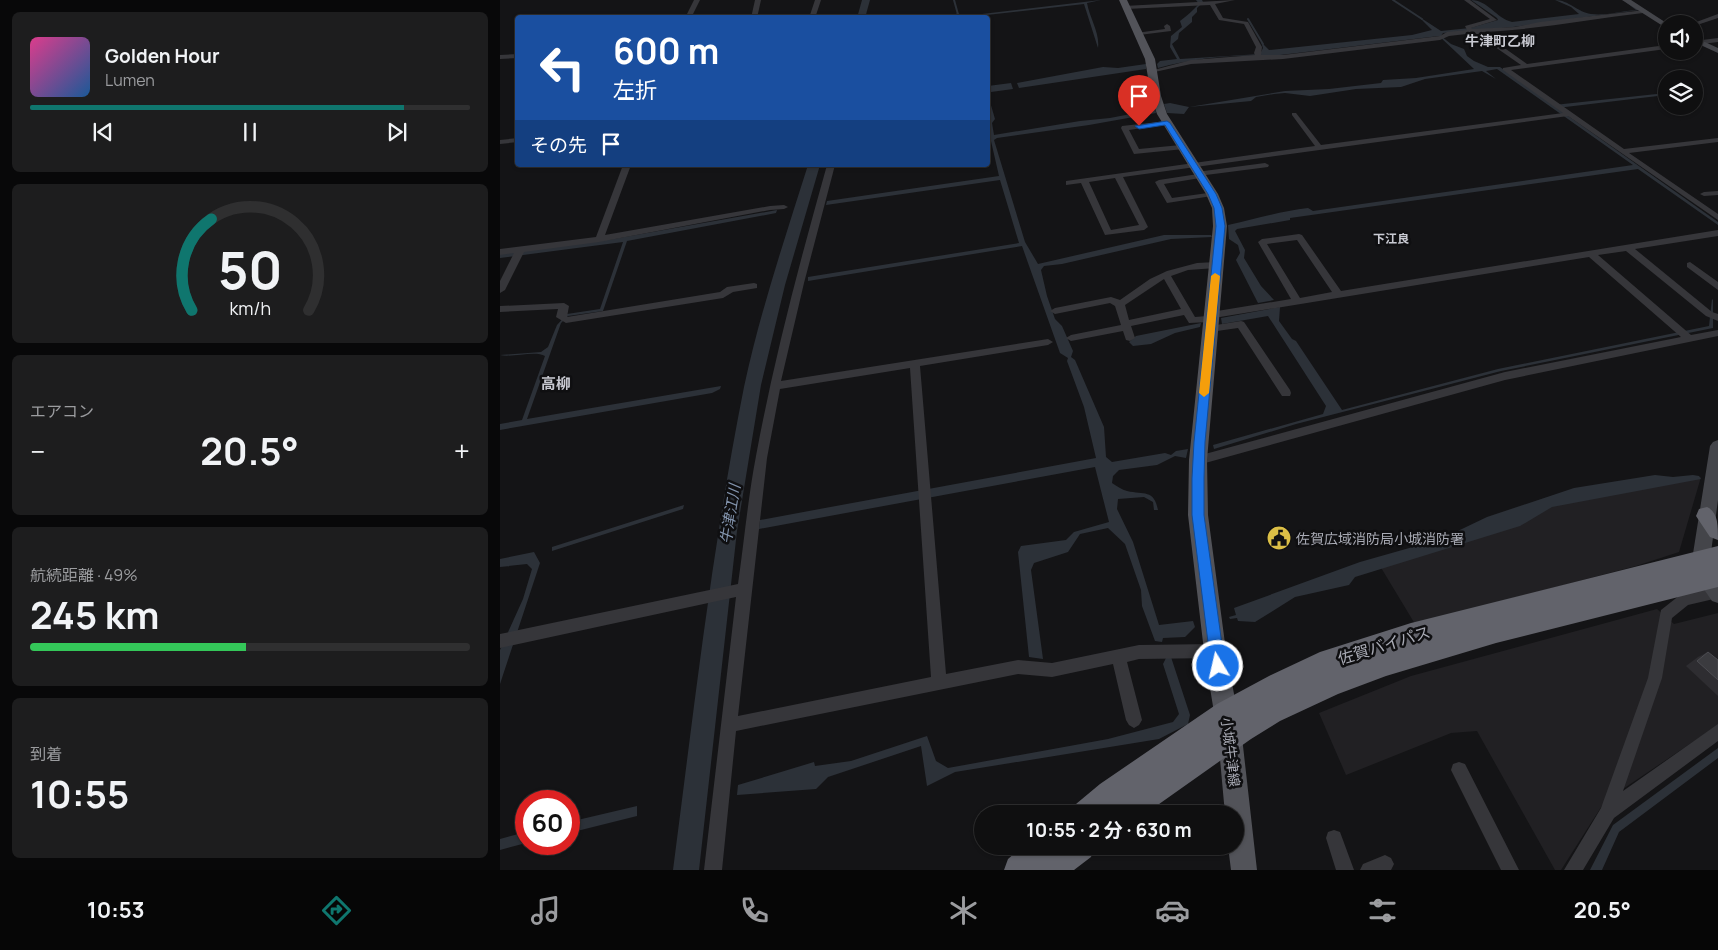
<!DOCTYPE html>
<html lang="ja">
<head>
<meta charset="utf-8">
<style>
  :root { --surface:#0f0f10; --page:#1d1d1e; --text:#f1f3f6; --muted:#9b9c9f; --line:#2f2f30; --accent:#0f766e }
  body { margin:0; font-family:Manrope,"Noto Sans JP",sans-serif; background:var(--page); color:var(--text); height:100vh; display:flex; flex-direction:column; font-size:19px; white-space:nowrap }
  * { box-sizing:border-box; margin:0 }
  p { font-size:16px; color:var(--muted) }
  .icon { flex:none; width:28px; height:28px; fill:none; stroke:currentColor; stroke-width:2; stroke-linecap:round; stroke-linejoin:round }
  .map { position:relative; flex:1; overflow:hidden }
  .details { display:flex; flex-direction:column; gap:12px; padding:12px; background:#080809; width:500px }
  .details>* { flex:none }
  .guide { position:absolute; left:15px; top:15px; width:475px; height:152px; border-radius:5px; box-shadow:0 1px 4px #0004,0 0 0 1px var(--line); background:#1a4fa0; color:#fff; overflow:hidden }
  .buttons { position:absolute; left:1158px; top:15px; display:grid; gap:10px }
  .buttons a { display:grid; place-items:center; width:45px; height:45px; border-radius:50%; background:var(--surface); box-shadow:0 1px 4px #0004,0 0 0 1px var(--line); font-size:25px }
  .speed { position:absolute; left:15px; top:790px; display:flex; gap:10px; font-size:25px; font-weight:700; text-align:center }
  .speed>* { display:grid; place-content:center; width:65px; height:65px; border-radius:50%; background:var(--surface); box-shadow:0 1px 4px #0004,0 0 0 1px var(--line); line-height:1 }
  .speed .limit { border:8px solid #d22; background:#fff; color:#111 }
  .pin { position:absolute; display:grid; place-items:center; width:42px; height:42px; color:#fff; margin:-51px -21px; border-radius:50% 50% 50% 0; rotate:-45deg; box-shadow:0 0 5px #0007 }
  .pin .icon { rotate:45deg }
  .me { position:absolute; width:55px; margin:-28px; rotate:351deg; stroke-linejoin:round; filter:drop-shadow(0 0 4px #0008) }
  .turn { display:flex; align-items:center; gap:18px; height:105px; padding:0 15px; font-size:22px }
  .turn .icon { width:65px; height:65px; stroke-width:2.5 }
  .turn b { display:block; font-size:35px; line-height:42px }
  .then { display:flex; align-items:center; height:48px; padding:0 15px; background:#0003; gap:10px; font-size:19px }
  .big { font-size:38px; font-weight:700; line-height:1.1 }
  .details .tile { flex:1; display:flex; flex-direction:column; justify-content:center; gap:8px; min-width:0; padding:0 18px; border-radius:8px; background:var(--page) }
  .details .dial { align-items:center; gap:0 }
  .dial svg { height:130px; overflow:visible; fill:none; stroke:var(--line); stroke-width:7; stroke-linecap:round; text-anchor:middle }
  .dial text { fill:var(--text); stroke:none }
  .song { display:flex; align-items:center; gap:15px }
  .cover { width:60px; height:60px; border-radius:8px; background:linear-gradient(135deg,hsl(330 70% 55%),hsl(210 70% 35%)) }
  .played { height:5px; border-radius:2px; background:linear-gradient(90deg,var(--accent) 85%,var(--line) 85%) }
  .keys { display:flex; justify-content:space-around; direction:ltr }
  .heat { display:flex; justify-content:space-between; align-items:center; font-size:28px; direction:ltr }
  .charge { height:8px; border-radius:4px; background:linear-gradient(90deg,#34c759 49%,var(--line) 0) }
  .trip { position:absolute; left:474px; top:805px; width:270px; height:50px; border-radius:25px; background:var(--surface); box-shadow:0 1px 4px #0004,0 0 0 1px var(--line); font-weight:700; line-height:50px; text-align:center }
  .menu { display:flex; height:80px; justify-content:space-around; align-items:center; background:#060606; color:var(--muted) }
  .menu .icon { width:35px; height:35px }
  .menu .active { color:var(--accent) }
  .menu b { font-size:22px; color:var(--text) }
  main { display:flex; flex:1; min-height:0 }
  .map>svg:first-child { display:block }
  .built { fill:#212023 }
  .water { fill:#2c3138 }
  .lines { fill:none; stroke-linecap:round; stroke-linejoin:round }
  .stream { stroke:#2c3138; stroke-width:2 }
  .river { fill:#2c3138; fill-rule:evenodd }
  .street { fill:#36363a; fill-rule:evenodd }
  .secondary { fill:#44454a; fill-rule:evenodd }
  .primary { fill:#525359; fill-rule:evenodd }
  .highway { fill:#62636b; fill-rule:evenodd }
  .wall { fill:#2e2d31 }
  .building { fill:#3b3b3f; stroke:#4c4c51 }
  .route { fill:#1a73e8; stroke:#114b97 }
  .slow { fill:#f59e0b }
  .labels { text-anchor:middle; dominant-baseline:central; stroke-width:5; stroke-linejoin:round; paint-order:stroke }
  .far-neighbourhood-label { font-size:12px; font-weight:bold; fill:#c8c9d1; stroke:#0f0f11 }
  .far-quarter-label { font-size:14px; font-weight:bold; fill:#c8c9d1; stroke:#0f0f11 }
  .poi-label { font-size:14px; fill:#a8aab4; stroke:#0f0f11; text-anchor:start }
  .street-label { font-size:14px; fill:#a8aab4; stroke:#0f0f11 }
  .neighbourhood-label { font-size:15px; font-weight:bold; fill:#c8c9d1; stroke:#0f0f11 }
  .water-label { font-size:15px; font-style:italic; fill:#8293ac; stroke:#0f0f11 }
  .near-street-label { font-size:16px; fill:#a8aab4; stroke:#0f0f11 }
</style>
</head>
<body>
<main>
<section class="details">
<div class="tile">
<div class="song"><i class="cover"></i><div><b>Golden Hour</b><p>Lumen</p></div></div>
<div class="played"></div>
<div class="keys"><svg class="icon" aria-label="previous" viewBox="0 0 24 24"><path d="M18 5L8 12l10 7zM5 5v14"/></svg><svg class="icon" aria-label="pause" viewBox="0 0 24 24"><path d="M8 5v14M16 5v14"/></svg><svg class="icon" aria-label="next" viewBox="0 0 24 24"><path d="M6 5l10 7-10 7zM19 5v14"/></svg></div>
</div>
<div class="tile dial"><svg viewBox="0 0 100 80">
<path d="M14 69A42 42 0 1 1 86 69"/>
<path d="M14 69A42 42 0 0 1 26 13" stroke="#0f766e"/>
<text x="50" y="56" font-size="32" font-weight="700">50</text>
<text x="50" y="72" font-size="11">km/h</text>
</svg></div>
<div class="tile"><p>エアコン</p>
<div class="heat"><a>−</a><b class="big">20.5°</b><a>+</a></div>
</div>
<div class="tile"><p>航続距離 · 49%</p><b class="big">245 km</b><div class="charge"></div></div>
<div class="tile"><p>到着</p><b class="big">10:55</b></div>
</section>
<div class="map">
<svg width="1218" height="870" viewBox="0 0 1218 870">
  <rect width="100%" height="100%" fill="#141416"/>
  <!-- built -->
  <path class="built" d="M1201 477 1179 552 1136 566 915 624 880 566 1047 505Z
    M1157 609 1174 624 1218 613V725L1105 801 1061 870H1055L977 731 951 733 846 775 819 713 911 676Z"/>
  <!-- water -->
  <path class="water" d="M601 0 587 3C590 19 600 33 598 48L584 4 469 17H454L457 13 465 16Z
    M696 0H702L703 2 697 8V12L692 17V22L679 33 678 39 672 44 680 59 760 54 763 48 761 42 769 50 912 35 932 30 918 16 941 31 970 28 998 20 997 18 971 0C988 0 996 18 1012 22L1079 14 1071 7 1055 0C1069 0 1077 12 1091 14 1105 16 1122 11 1136 10L1123 0 1139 10 1013 27 943 33 941 36 951 44 964 49 967 56 974 61 988 67H1000L1054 105 1166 93V95L1057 108 1218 222V225L1138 169 790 218V220L737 229 735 231 745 250 744 258 761 286 774 300 758 303 736 260 740 253 738 245 729 239 728 225C755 219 781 211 808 208L813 211 1133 165 997 69 986 71 996 79 982 71 925 79 901 87 856 89 810 96 785 93 774 94 756 97 751 101 689 107 684 114 667 113 664 104 670 103 689 107 785 91 829 89 881 83 883 80 916 78 974 69 939 36 772 56C735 54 695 58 658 68L657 64 660 61 677 59 670 47 671 36 682 27 680 21C687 16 693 10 699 4Z
    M646 64V69L519 88 517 83 603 67 618 68Z
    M511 83 513 89 491 92 488 95 495 119 492 123 494 135 580 121 610 118 641 112 643 108 655 107 656 113 589 125 497 138 494 140 525 242 538 264 664 235H711L712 237 671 239 562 264 544 266 541 270 547 296 555 319 562 326 573 351 571 357 575 360 604 427 606 457 612 462 665 453 671 455 676 451 688 449 686 458 675 456 657 465 619 470 613 476 612 483C617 486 622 490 627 491 644 495 654 489 658 510H654L653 502 644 497 618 499 617 509 633 542 659 625 693 621 695 627 685 637 663 638 662 642 655 641 642 606 641 590 625 544 608 528 580 534 568 552 534 563 531 570 543 659 529 657 518 552 521 546 566 540 574 532 609 522 595 467 259 529 260 520 596 458 584 407 567 361 568 358 560 353 522 246 308 281V277L519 243 500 180 326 205 327 201 499 176 488 128V86Z
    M277 210 276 213 127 241 103 311 68 316 61 323 27 419 221 386 220 389 212 393 0 430V424L22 420 45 356C35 350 12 358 0 355L41 352 48 347 57 325 67 314 100 309 123 242 0 258V254L113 239Z
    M1212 299 1213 300V328L1001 371 796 424 714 449 713 445 823 414 826 406 768 316 722 324 721 318 780 307 779 321 792 339 796 341 842 410 998 369 1209 326Z
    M701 323 700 327 675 333 651 344 633 346 629 342 636 336Z
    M1155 475 1173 477 1193 475 1199 476 1201 479 1052 507 1020 526 855 577 849 585 795 597 755 622 738 621 737 618 730 619 729 617 736 615 734 608 860 562 941 539 987 517 1074 488Z
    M184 505 183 509 52 551V547Z
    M34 552 40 563 0 684V650L23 599 32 569 27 564 0 567V559Z
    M671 657 690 715 688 724 659 739 455 772 427 786 421 746 328 777 316 789 237 795 238 785 314 762 315 766 351 761 427 736 436 761 448 768 608 739 673 722 679 714 663 664 666 658Z
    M1218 748V758L1119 832 1102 870H1090L1113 825Z
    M137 806V816L69 833V822Z
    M26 832V843L0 850V839Z"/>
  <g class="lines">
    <!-- stream -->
    <path class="stream" d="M454 0 459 18
      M893 0 922 19
      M748 19 763 44"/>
    <!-- river -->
    <path class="river" d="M362 0H370L365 18H357Z
      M308 165H320L285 285 261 385 237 531 199 870H173C194 709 212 547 244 387 260 312 285 238 308 165Z"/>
    <!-- street -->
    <path class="street" d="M194 0H200L191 18H185Z
      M255 0H261L257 18H251Z
      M315 0H321L315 18H309Z
      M735 0 715 4 723 18 748 22 762 47 761 55H783L940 36 947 32 967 30 965 26 990 19 964 0H970L997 20 971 28 972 29 1015 27 1040 22 1145 10 1143 13C1090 19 1036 30 982 32L1027 64 1166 45V49L1011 70 1124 149 1218 138V142L1129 153 1218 214V220L1068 116 623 177 648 227 644 230 605 235 581 183 566 185V181L815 146 792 115V113H796L821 145 1063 113 1003 70V68L1021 65 975 33 949 36 940 40 783 59 691 64 650 73V71L691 60 755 55 754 53 756 47 744 24 719 20 710 5 626 9 624 6ZM615 178 639 225 611 230 589 182Z
      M1218 14V18L1194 26V24H1191Z
      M667 24 670 26 671 31 639 35 636 33 665 29 664 26Z
      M1218 38V42L1194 45V41Z
      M18 54V58L0 59V55Z
      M667 121 669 122V124L629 130 639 149 681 145 685 147 684 149 634 154 621 128 622 126Z
      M18 138V142L0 144V140Z
      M765 163 769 165 768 167 706 175 700 178 664 184 672 198 715 192V196H712L667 203 655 182 659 180 698 174 704 171Z
      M123 165H131L105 235 270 206 284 205 288 207 284 209 270 210 99 242 24 252 5 290 0 293V281L14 253 0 255V249L96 237Z
      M327 165H335L304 283 281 381 548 339 553 342 548 345 420 366 446 674 518 660 552 663 639 645 715 644 720 646 722 651 720 656 715 658 639 659 627 662 642 720 639 725 634 728 629 725 626 720 613 664 552 677 518 674 236 731 222 870H204L236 597 0 648V634L238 584C244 542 248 498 256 456 274 358 300 261 327 165ZM410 368 431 677 238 716 267 458 280 389Z
      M1218 191V195L1204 196 1200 194 1204 192Z
      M1218 230V236L1135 249 1212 312 1218 314V321L1206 316 1126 251 1098 255 1191 335 1218 330V336L1005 380 698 465 694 463 692 460 694 457 1005 372 1181 337 1089 257 714 318 713 321 710 322 689 323 684 315 631 326 635 338 630 341 626 340 623 331 571 341 566 338 571 335 621 325 615 306 610 303 555 314 550 311 555 308 611 297 620 300 650 279 667 271 697 263 716 262 720 265 716 268 688 270 671 276 695 317 707 316 708 313 711 312 791 299 758 242 762 239 799 234 802 235 841 291ZM797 240 832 292 800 298 767 244ZM664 279 681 309 629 320 625 305Z
      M1190 262 1218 282V290L1187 267V263Z
      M254 283 257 284V288L233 292 223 298 66 323 56 317 58 309 0 312V306L64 303 69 306 67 317 220 292 227 287Z
      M741 321 744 322 790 390 791 393 790 396H782L738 328 710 332 705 329 710 326Z
      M1216 587 1218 588V598L1188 605 1172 618 1162 678 1123 791 1218 724V741L1114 818 1083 870H1064L1101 808 1148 678 1161 610 1180 595Z
      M959 762 965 764 1019 870H1001L951 770 953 764Z
      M834 830 840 832 854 870H836L826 838 828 832Z
      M885 855 891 858 894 864 891 870H860L863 864Z"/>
    <!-- secondary -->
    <path class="secondary" d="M1122 0H1131L1168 24 1166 28Z
      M1194 37 1218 48V53L1194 42Z
      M1218 440V500L1210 560 1218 580V603L1212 601 1201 585 1192 560 1210 446 1213 442Z"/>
    <!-- primary -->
    <path class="primary" d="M619 0H627L655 59 661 96 667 114 718 194 724 208 727 226 707 460 708 515 726 651 742 737 757 870H731L728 846H735V814H725L718 737 704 651 688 515 689 460 713 226 712 208 706 194 657 114 651 96 645 59Z"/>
    <!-- highway -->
    <path class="highway" d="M1207 507C1218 512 1218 525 1218 540L1210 537 1196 516 1199 509Z
      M1218 546V587L996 643 886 676 838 694 780 721 751 739 645 814H572L576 804 600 784 717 704 769 676 820 652 911 623Z
      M523 846H595L591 857 574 870H504L508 859Z"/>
  </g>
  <!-- wall -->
  <path class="wall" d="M1208 652 1218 660V696L1186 666 1198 657Z"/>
  <!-- building -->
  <path class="building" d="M1208 652 1218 660V680L1197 661Z"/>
  <!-- route -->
  <path class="route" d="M667 121 670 123 716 194 722 208 725 226 705 442 704 478V515L725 666 723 671 718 674 713 671 711 666 692 515V478L694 442 716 226 714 208 708 194 665 125 639 129 635 126Z"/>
  <!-- slow -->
  <path class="slow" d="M715 273 720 276 709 393 704 397 699 393 711 276Z"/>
  <!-- icons -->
  <defs>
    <symbol id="civic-disc" viewBox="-11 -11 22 22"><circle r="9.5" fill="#dcbf46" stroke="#0f0f11"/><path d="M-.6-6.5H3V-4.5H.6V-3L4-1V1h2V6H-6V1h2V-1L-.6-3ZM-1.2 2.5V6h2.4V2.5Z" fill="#111"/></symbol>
  </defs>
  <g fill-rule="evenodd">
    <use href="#civic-disc" x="765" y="524" width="28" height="28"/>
  </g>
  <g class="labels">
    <!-- far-neighbourhood labels -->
    <g class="far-neighbourhood-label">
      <text x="891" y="238">下江良</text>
    </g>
    <!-- far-quarter labels -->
    <g class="far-quarter-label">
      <text x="1000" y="40">牛津町乙柳</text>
    </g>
    <!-- poi labels -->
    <g class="poi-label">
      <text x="796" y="538">佐賀広域消防局小城消防署</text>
    </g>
    <!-- street labels -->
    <g class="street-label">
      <text transform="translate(731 752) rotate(83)">小城牛津線</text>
    </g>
    <!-- neighbourhood labels -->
    <g class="neighbourhood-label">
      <text x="56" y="383">高柳</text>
    </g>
    <!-- water labels -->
    <g class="water-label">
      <text transform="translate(230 514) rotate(-81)">牛津江川</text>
    </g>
    <!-- near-street labels -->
    <g class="near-street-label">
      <text transform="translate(884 645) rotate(-17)">佐賀バイパス</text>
    </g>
  </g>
</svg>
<div class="buttons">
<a><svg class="icon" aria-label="sound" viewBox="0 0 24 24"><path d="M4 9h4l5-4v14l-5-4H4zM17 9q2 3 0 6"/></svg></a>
<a><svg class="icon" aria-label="layers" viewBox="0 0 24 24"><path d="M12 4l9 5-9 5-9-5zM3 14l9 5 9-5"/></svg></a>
</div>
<div class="speed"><div class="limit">60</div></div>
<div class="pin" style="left:639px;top:126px;background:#d93025"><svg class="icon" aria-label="arrive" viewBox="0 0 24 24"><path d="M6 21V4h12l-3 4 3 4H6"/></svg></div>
<svg class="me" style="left:718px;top:666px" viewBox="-20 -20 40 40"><circle r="17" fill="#1a73e8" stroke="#fff" stroke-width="3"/><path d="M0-11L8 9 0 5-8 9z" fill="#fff"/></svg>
<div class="trip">10:55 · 2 分 · 630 m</div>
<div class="guide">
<div class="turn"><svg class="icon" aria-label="left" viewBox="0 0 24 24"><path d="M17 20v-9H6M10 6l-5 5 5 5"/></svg><div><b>600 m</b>左折</div></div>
<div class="then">その先<svg class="icon" aria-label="arrive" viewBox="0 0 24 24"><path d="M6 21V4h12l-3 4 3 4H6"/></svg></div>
</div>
</div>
</main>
<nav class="menu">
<b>10:53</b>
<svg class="icon active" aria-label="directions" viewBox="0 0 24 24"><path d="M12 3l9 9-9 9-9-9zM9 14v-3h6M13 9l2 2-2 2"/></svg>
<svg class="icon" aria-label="music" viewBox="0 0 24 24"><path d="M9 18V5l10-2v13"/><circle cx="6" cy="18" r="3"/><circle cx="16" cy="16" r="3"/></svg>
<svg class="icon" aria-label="phone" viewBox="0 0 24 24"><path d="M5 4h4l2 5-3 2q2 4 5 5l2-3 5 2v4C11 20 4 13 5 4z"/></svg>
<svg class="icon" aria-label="climate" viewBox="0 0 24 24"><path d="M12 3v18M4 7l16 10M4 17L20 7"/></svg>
<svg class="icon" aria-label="car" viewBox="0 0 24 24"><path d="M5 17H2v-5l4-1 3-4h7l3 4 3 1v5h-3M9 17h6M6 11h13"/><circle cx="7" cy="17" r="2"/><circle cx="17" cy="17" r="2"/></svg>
<svg class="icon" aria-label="filters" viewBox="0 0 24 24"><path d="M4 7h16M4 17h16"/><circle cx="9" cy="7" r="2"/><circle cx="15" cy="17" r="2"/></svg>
<b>20.5°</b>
</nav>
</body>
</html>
